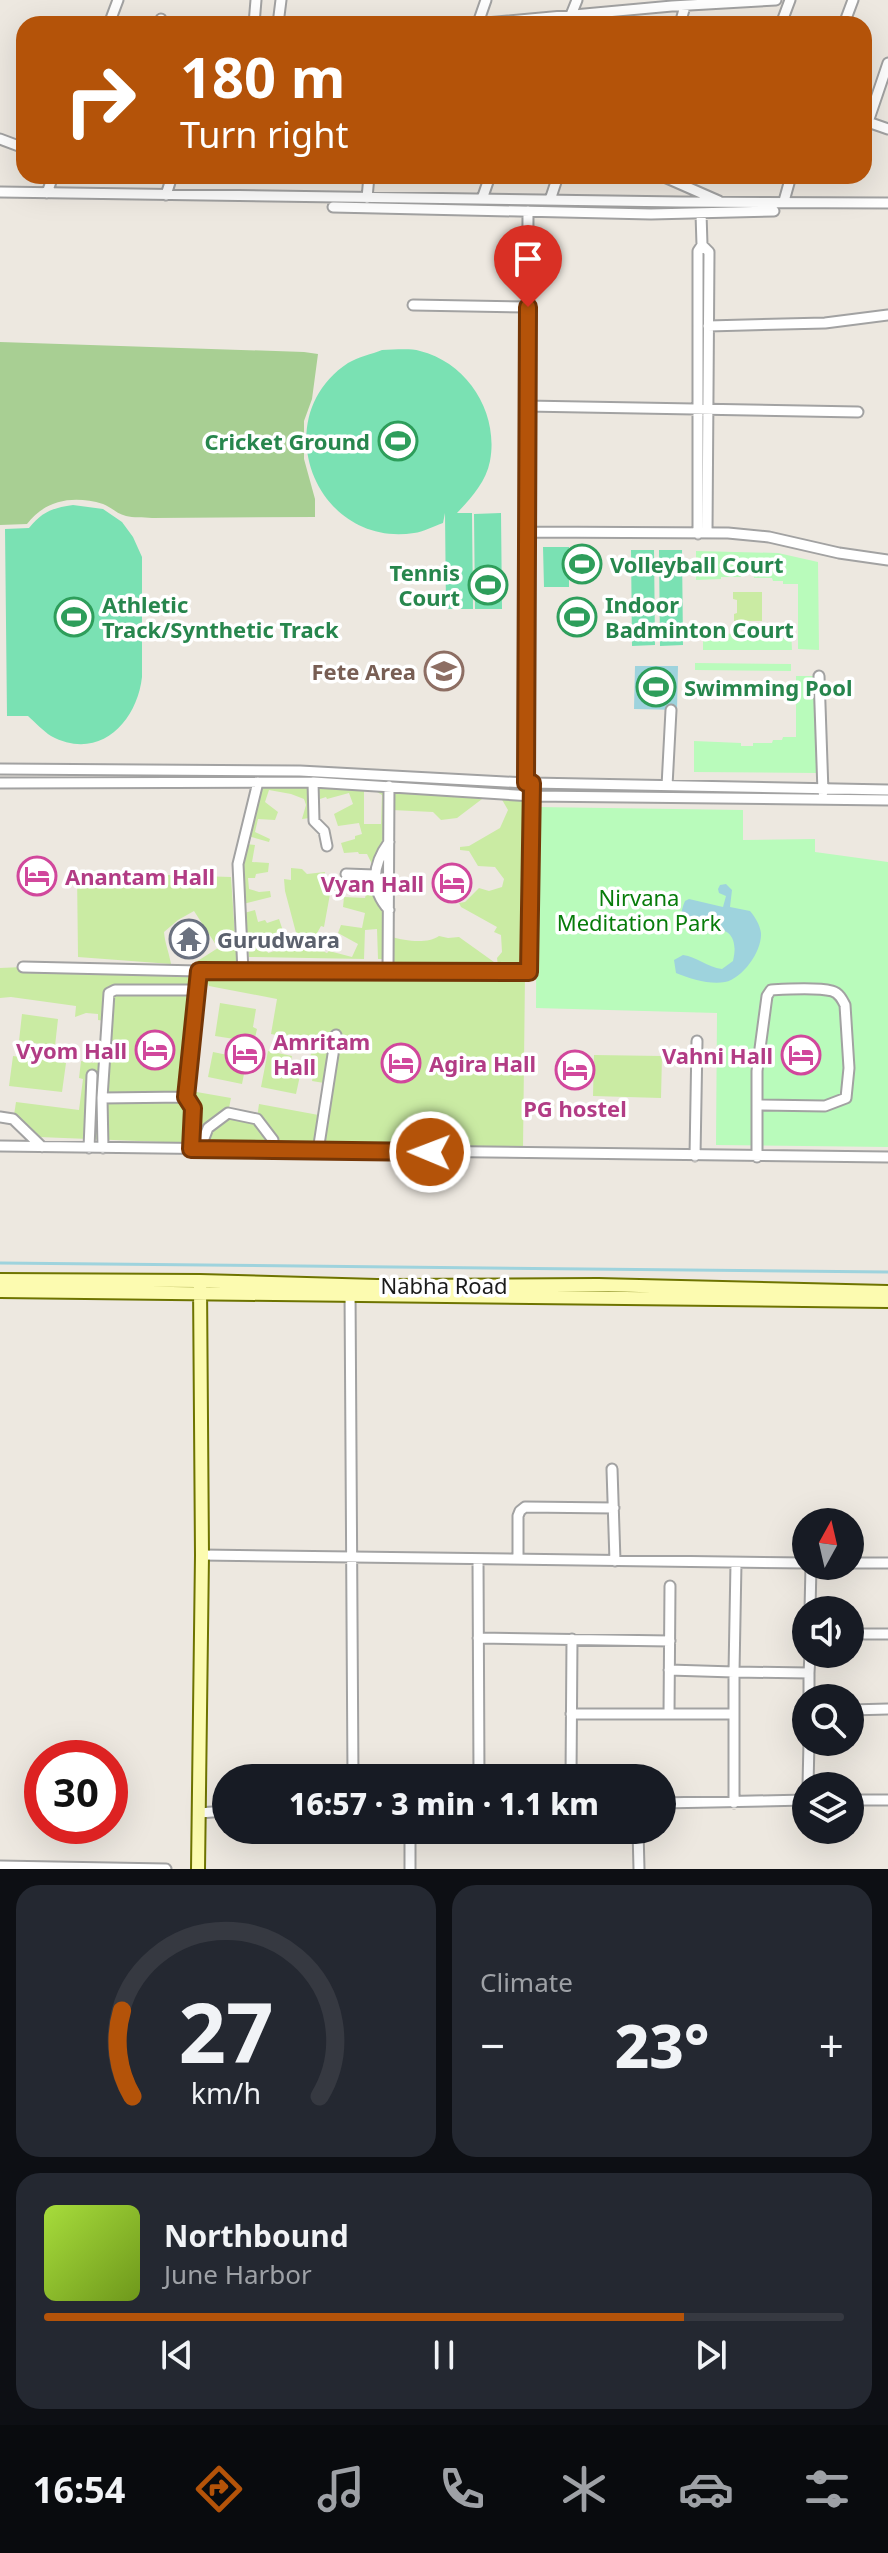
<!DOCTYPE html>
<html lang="en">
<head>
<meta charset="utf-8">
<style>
  :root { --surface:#171b24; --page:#242831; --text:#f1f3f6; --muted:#9ea1a6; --line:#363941; --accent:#b45309 }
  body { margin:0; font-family:"Noto Sans",sans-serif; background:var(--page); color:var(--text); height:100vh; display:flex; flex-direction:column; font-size:30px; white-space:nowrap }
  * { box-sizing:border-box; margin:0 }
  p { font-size:26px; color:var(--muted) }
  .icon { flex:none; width:44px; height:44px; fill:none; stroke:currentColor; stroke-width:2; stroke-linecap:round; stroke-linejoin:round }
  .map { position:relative; height:1869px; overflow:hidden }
  .side { display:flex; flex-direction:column; gap:16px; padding:16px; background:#0d0f14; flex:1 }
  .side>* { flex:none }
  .hud { position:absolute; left:16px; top:16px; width:856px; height:168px; border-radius:24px; box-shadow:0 8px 32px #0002; background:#b45309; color:#fff; overflow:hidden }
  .needle { width:52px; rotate:8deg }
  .controls { position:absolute; left:792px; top:1508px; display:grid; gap:16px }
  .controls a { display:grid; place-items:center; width:72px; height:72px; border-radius:50%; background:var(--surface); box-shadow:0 8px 32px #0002; font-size:40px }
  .speed { position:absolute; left:24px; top:1740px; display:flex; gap:16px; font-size:40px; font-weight:700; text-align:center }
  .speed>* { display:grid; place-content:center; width:104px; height:104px; border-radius:50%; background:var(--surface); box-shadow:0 8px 32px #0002; line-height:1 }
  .speed .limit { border:12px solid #d22; background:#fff; color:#111 }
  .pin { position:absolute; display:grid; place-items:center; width:68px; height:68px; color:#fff; margin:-82px -34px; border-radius:50% 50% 50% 0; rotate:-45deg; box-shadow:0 0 8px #0007 }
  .pin .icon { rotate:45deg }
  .me { position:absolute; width:88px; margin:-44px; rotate:271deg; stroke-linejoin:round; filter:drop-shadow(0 0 6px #0008) }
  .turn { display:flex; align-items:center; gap:28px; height:168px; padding:0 32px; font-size:36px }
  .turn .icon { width:104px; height:104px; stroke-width:2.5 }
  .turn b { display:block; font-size:56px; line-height:68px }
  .big { font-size:60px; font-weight:800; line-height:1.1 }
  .side .tile { flex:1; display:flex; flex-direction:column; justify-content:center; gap:12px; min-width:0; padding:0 28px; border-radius:24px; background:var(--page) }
  .side .dial { align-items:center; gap:0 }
  .dial svg { height:208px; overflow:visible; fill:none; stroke:var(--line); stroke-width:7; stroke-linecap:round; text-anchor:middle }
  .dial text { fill:var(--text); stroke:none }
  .song { display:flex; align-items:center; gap:24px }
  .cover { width:96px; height:96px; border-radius:12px; background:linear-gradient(135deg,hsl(80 70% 55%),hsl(80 70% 35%)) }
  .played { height:8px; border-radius:4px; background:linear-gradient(90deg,var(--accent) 80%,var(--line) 80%) }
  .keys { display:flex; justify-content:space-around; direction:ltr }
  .heat { display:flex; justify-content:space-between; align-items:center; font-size:44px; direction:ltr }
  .side .tiles { flex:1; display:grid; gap:16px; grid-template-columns:1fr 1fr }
  .tile:last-child { grid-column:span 2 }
  .trip { position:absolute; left:212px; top:1764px; width:464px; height:80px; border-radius:40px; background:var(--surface); box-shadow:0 8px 32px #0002; font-weight:800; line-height:80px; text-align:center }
  .tabs { display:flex; height:128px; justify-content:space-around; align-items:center; background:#090b0e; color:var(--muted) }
  .tabs .icon { width:56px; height:56px }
  .tabs .selected { color:var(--accent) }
  .tabs b { font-size:36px; color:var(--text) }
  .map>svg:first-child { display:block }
  .grass { fill:#caeba3; fill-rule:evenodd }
  .forest { fill:#a8cf93 }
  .park { fill:#b9fbbb }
  .pitch { fill:#7ae1b3 }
  .water { fill:#9ed3dd }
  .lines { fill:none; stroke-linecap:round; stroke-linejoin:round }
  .stream { stroke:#9ed3dd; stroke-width:3 }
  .street-casing { stroke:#a2a2a2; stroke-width:13 }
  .secondary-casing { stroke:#6e7400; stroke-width:16 }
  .street { stroke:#fff; stroke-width:9 }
  .secondary { stroke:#fcfbb0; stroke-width:12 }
  .route-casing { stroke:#753606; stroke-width:20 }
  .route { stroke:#b45309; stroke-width:14 }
  .labels { text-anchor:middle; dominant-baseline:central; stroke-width:7; stroke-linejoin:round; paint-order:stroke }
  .leisure-label { font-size:22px; font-weight:bold; fill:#27864d; stroke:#fff; text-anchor:start }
  .education-label { font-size:22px; font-weight:bold; fill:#785e54; stroke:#fff; text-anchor:end }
  .hotel-label { font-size:22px; font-weight:bold; fill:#b23c85; stroke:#fff; text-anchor:start }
  .park-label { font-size:22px; fill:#077c0a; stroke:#fff }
  .worship-label { font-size:22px; font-weight:bold; fill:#5b616d; stroke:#fff; text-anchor:start }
  .street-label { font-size:22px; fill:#1b1b1b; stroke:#fff }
</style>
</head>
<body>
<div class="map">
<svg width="888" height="1869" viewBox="0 0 888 1869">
  <rect width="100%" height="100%" fill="#ede8e0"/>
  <!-- grass -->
  <path class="grass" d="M733 592H762V621H734V614L737 613V600L733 599Z
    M261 786 306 787 309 791 310 818 302 819 306 805 304 799 291 794 269 790 265 802 278 812 275 820 258 819 255 832 270 839 269 842 248 836Z
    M323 787 364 788V824H381L382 795 374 790H383L385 792 384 836 373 866 367 854H359L358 852 344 853 341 843 355 839V836L362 834 359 823 338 826 334 814 353 804 349 793 327 799 326 797 320 799 319 789Z
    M393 790 486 796 457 818 441 820 433 812 392 810Z
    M501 798 525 799 522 889 523 967 498 966 497 958 502 952 501 935 494 932 497 927 461 907 459 903 465 902 479 888 489 891 502 887 504 879 495 867 478 866 469 851 460 850V847L469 846 500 828 508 810Z
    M246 844 255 845 252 862 269 863 268 872 256 874 255 878H248L249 889 259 892 270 891 271 897 243 904 238 890Z
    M291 868 302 869 307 874 325 872 324 882 332 883 324 927 321 926 316 935 319 938 315 948 327 953 329 951 352 957 358 944 338 933 341 925 362 928 365 913 343 907 344 897 365 898 366 894 374 896 383 911V959H378L377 929 365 930 364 959 249 957 244 913 255 910 258 922 265 920 267 923 279 919 283 931 264 941 268 953 299 944 285 891 284 879 291 880Z
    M77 872 231 877 237 966 188 967 218 948 194 911 178 920 164 932C165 944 169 952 171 964L78 957Z
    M439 936 448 938 459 937 494 962V969H392V937C405 941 428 944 439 936Z
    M23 967 525 975 523 1149 264 1146 39 1137 14 1115 16 1102 79 1110 83 1079 79 1078 81 1061 94 1063 96 1056H100L105 1021 98 1020V1014L86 1013 75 1017 76 1006 11 997 0 998V968ZM208 983 209 986 277 999 271 1034 313 1042 308 1070 314 1071 312 1081 330 1084 324 1116 259 1104 257 1118 228 1113 231 1098 191 1091 187 1087Z
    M220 1003 256 1009 253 1027 257 1029 254 1042 215 1036Z
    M22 1014 58 1019 55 1046 19 1041Z
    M268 1051 292 1056 289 1068 301 1071 296 1094 261 1087Z
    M213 1052 247 1059 242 1084 208 1077Z
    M594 1055 662 1056 661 1098 593 1096Z
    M13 1056 66 1063 62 1092 9 1086Z"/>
  <!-- forest -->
  <path class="forest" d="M0 342 304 352 318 354 312 399 304 421V459L315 499V517L152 518C143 517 133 518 126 516 117 514 111 507 103 504 73 495 45 500 27 524L0 525Z"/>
  <!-- park -->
  <path class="park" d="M696 551 778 553 818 562 819 650 798 649V584H783V581H773L772 578H754L753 574H742L741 577H721V579L696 580Z
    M784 630H791L792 650H703V633L741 634V637H753L754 635H773L774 632Z
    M695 663 791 664V671L695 670Z
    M796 676H817V773L694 772V741L741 743V746H753V743H772L773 740H782L783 737H796Z
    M537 807 743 810V840L815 839V852L888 862V1147L716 1145 717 1013 536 1008Z"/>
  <!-- pitch -->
  <path class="pitch" d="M382 350C394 350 409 348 420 351 468 363 499 413 490 461 486 482 471 498 457 513H472L473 609H446L445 513 443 523C434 526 423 532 414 533 316 548 265 418 348 363 358 357 372 354 382 350Z
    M73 505 103 509 122 522 133 537 142 557V677C137 722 99 762 51 736 43 731 35 722 28 716H7L5 529 29 528C42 512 52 508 73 505Z
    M501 513 502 609H475L474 514Z
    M543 547H569V587H544Z
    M631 550H654L655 645 632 646Z
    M659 550H682L683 645 660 646Z
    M559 608 596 609 594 629 559 626Z"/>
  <!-- water -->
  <path class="water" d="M635 666H678L677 710 634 709Z
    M726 884 732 890 730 907 750 911C755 917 760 925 761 933 762 951 743 978 725 982 711 985 690 979 676 973L674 960 683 955C697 957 707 967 722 969L733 961C747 900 663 952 685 901L689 899 723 907 726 896 719 893 718 889 720 885Z"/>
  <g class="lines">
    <!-- stream -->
    <path class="stream" d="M0 1263 888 1272"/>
    <defs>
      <path id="street" d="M571 15 577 0
        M478 23 486 0
        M109 24 118 0
        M159 24 161 19
        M254 24 256 0
        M278 24 281 0
        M475 24 672 6 776 0
        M610 24 614 12
        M680 24 685 6
        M781 24 790 0
        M844 24 853 0
        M865 121 888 129
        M868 122 888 63
        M0 139 24 148
        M662 176 719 201
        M0 192 680 202 888 203
        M47 193 53 176
        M166 195 172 176
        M367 198 369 176
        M482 199 490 176
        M550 200 558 176
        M784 201 791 176
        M333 207 651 214 774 211
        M702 245 709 252 707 533
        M413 305 528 307
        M708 326 825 323 888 315
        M526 406 858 412
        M526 532 728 533 769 537 839 553 888 560
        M698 534V251L702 245 701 213
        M819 676 823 792
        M0 769 300 771 526 783
        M313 782 314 821 324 831 327 846
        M0 783 313 782 532 796 888 800
        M532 783 888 790
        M667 786 671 710
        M346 874 375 875
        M389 910C369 888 373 864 389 842
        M23 967 243 972H529L532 783H526L528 211
        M243 972 238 864 258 782
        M388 972 389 786
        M102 1098 186 1097
        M757 1105 825 1106 846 1098 849 1068 845 1005C842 999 839 993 832 991 816 987 788 989 771 990L767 996 757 1071V1157
        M0 1117 13 1119 42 1147
        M413 1125 425 1130 428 1136 430 1152
        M0 1146 888 1157
        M89 1148 92 1075
        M103 1148 102 1098 109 993 115 990H197
        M191 1149 193 1108 186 1097 199 971
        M200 1149 208 1128 228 1113 257 1119 273 1140V1151
        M318 1151 336 1035
        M695 1156 697 1041
        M350 1289 353 1778
        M612 1469 615 1561
        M202 1555 806 1563
        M478 1559 479 1778
        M518 1559V1516L520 1511 525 1507 614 1508
        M736 1563 734 1672 809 1673 810 1654
        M850 1563H888
        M810 1610 811 1566
        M850 1634H888
        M478 1638 670 1641
        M669 1670 734 1672V1803
        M809 1698V1673
        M850 1710 888 1709
        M571 1714H734
        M669 1714 670 1586
        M571 1778 572 1639
        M808 1786 809 1742
        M850 1800H888
        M662 1803 806 1800
        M199 1813 226 1811
        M638 1830 639 1869
        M0 1866 166 1869
        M410 1869V1830"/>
      <path id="secondary" d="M0 1280 200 1281 377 1286 598 1285 888 1292
        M0 1291 888 1301
        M198 1869 202 1555 200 1284"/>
    </defs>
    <!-- street casing -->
    <use href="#street" class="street-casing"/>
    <!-- secondary casing -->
    <use href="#secondary" class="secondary-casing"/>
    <!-- street -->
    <use href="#street" class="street"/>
    <!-- secondary -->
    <use href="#secondary" class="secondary"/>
  </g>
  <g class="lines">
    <defs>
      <path id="route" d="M430 1152 191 1149 193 1108 186 1097 199 971 529 972 532 783H526L528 307"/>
    </defs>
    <!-- route casing -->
    <use href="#route" class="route-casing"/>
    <!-- route -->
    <use href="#route" class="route"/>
  </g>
  <!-- icons -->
  <defs>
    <symbol id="stadium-ring" viewBox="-11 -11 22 22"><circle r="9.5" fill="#fff" stroke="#2e9e5b" stroke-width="1.5"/><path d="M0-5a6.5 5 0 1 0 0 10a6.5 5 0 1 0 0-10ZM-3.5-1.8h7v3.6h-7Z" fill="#2e9e5b"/></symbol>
    <symbol id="university-ring" viewBox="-11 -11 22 22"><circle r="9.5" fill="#fff" stroke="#8d6e63" stroke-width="1.5"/><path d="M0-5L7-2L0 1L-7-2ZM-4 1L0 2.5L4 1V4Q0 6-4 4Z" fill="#8d6e63"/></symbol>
    <symbol id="hotel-ring" viewBox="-11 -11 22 22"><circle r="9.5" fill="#fff" stroke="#d1479c" stroke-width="1.5"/><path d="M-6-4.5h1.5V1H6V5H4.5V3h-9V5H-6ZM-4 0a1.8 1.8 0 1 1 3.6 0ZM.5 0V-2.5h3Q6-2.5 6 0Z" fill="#d1479c"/></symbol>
    <symbol id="temple-ring" viewBox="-11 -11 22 22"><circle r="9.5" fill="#fff" stroke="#6b7280" stroke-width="1.5"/><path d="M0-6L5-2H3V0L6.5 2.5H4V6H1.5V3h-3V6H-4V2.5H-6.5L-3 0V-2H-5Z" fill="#6b7280"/></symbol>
  </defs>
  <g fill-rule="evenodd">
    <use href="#stadium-ring" x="376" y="419" width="44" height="44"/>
    <use href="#stadium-ring" x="560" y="542" width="44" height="44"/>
    <use href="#stadium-ring" x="466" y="563" width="44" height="44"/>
    <use href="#stadium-ring" x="52" y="595" width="44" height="44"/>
    <use href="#stadium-ring" x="555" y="595" width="44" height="44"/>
    <use href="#university-ring" x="422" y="649" width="44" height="44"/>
    <use href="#stadium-ring" x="634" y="665" width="44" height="44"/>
    <use href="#hotel-ring" x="15" y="854" width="44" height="44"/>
    <use href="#hotel-ring" x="430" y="861" width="44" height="44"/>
    <use href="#temple-ring" x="167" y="917" width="44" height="44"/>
    <use href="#hotel-ring" x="133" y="1028" width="44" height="44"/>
    <use href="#hotel-ring" x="223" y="1032" width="44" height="44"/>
    <use href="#hotel-ring" x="779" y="1033" width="44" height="44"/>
    <use href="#hotel-ring" x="379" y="1041" width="44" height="44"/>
    <use href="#hotel-ring" x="553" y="1048" width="44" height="44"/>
  </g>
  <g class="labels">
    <!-- leisure labels -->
    <g class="leisure-label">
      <text x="370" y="441" text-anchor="end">Cricket Ground</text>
      <text x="610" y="564">Volleyball Court</text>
      <text x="460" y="572" text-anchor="end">Tennis<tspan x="460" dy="25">Court</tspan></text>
      <text x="102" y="604">Athletic<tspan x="102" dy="25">Track/Synthetic Track</tspan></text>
      <text x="605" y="604">Indoor<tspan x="605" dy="25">Badminton Court</tspan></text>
      <text x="684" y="687">Swimming Pool</text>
    </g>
    <!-- education labels -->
    <g class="education-label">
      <text x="416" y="671">Fete Area</text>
    </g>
    <!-- hotel labels -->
    <g class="hotel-label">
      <text x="65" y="876">Anantam Hall</text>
      <text x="424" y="883" text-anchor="end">Vyan Hall</text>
      <text x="273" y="1041">Amritam<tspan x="273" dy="25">Hall</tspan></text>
      <text x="127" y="1050" text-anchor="end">Vyom Hall</text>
      <text x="773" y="1055" text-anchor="end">Vahni Hall</text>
      <text x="429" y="1063">Agira Hall</text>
      <text x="575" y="1108" text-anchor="middle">PG hostel</text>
    </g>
    <!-- park labels -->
    <g class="park-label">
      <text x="639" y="897">Nirvana<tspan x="639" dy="25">Meditation Park</tspan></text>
    </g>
    <!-- worship labels -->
    <g class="worship-label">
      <text x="217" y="939">Gurudwara</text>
    </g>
    <!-- street labels -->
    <g class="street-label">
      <text x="444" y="1285">Nabha Road</text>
    </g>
  </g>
</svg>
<div class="controls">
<a><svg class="needle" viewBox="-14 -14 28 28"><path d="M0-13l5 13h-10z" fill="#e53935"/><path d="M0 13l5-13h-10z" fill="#9ea1a6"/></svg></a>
<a><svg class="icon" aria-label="sound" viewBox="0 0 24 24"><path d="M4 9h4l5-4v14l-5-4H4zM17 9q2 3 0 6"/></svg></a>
<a><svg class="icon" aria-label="search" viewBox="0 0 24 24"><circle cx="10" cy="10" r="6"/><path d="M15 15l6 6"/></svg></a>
<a><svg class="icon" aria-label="layers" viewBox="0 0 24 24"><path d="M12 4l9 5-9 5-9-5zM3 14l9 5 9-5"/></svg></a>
</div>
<div class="speed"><div class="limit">30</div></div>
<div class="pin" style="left:528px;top:307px;background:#d93025"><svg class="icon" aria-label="arrive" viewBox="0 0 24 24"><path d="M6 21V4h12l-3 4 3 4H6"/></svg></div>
<svg class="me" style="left:430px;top:1152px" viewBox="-20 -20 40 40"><circle r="17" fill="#b45309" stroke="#fff" stroke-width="3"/><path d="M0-11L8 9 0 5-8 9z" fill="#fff"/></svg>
<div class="trip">16:57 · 3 min · 1.1 km</div>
<div class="hud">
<div class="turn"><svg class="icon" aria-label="right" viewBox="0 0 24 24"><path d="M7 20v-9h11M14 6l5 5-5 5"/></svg><div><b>180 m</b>Turn right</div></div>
</div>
</div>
<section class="side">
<div class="tiles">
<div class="tile dial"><svg viewBox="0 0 100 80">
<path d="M14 69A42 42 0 1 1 86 69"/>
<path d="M14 69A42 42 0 0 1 10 36" stroke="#b45309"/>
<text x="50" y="56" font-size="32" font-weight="700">27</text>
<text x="50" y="72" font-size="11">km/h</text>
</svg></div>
<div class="tile"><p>Climate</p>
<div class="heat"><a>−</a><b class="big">23°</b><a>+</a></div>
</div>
<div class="tile">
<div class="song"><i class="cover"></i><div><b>Northbound</b><p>June Harbor</p></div></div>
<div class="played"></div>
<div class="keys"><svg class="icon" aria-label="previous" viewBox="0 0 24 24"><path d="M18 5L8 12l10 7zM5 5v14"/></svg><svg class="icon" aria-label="pause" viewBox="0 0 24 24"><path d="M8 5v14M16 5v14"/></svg><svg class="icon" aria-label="next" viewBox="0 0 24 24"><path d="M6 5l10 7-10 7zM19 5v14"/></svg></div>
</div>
</div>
</section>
<nav class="tabs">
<b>16:54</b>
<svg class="icon selected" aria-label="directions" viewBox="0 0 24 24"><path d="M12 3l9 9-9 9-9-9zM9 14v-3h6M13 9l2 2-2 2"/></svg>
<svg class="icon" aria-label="music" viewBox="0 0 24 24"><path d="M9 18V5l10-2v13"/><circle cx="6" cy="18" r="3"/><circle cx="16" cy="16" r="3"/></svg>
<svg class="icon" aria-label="phone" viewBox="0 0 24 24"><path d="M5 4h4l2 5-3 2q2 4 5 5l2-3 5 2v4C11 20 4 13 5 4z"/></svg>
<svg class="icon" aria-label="climate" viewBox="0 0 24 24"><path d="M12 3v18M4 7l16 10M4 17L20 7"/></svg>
<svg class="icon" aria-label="car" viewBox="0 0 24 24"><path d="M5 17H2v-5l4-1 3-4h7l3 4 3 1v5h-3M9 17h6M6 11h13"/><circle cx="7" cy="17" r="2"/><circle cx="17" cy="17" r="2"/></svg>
<svg class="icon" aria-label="filters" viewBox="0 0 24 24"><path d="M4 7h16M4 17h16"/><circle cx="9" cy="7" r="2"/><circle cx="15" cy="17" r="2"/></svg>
</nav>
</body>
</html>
